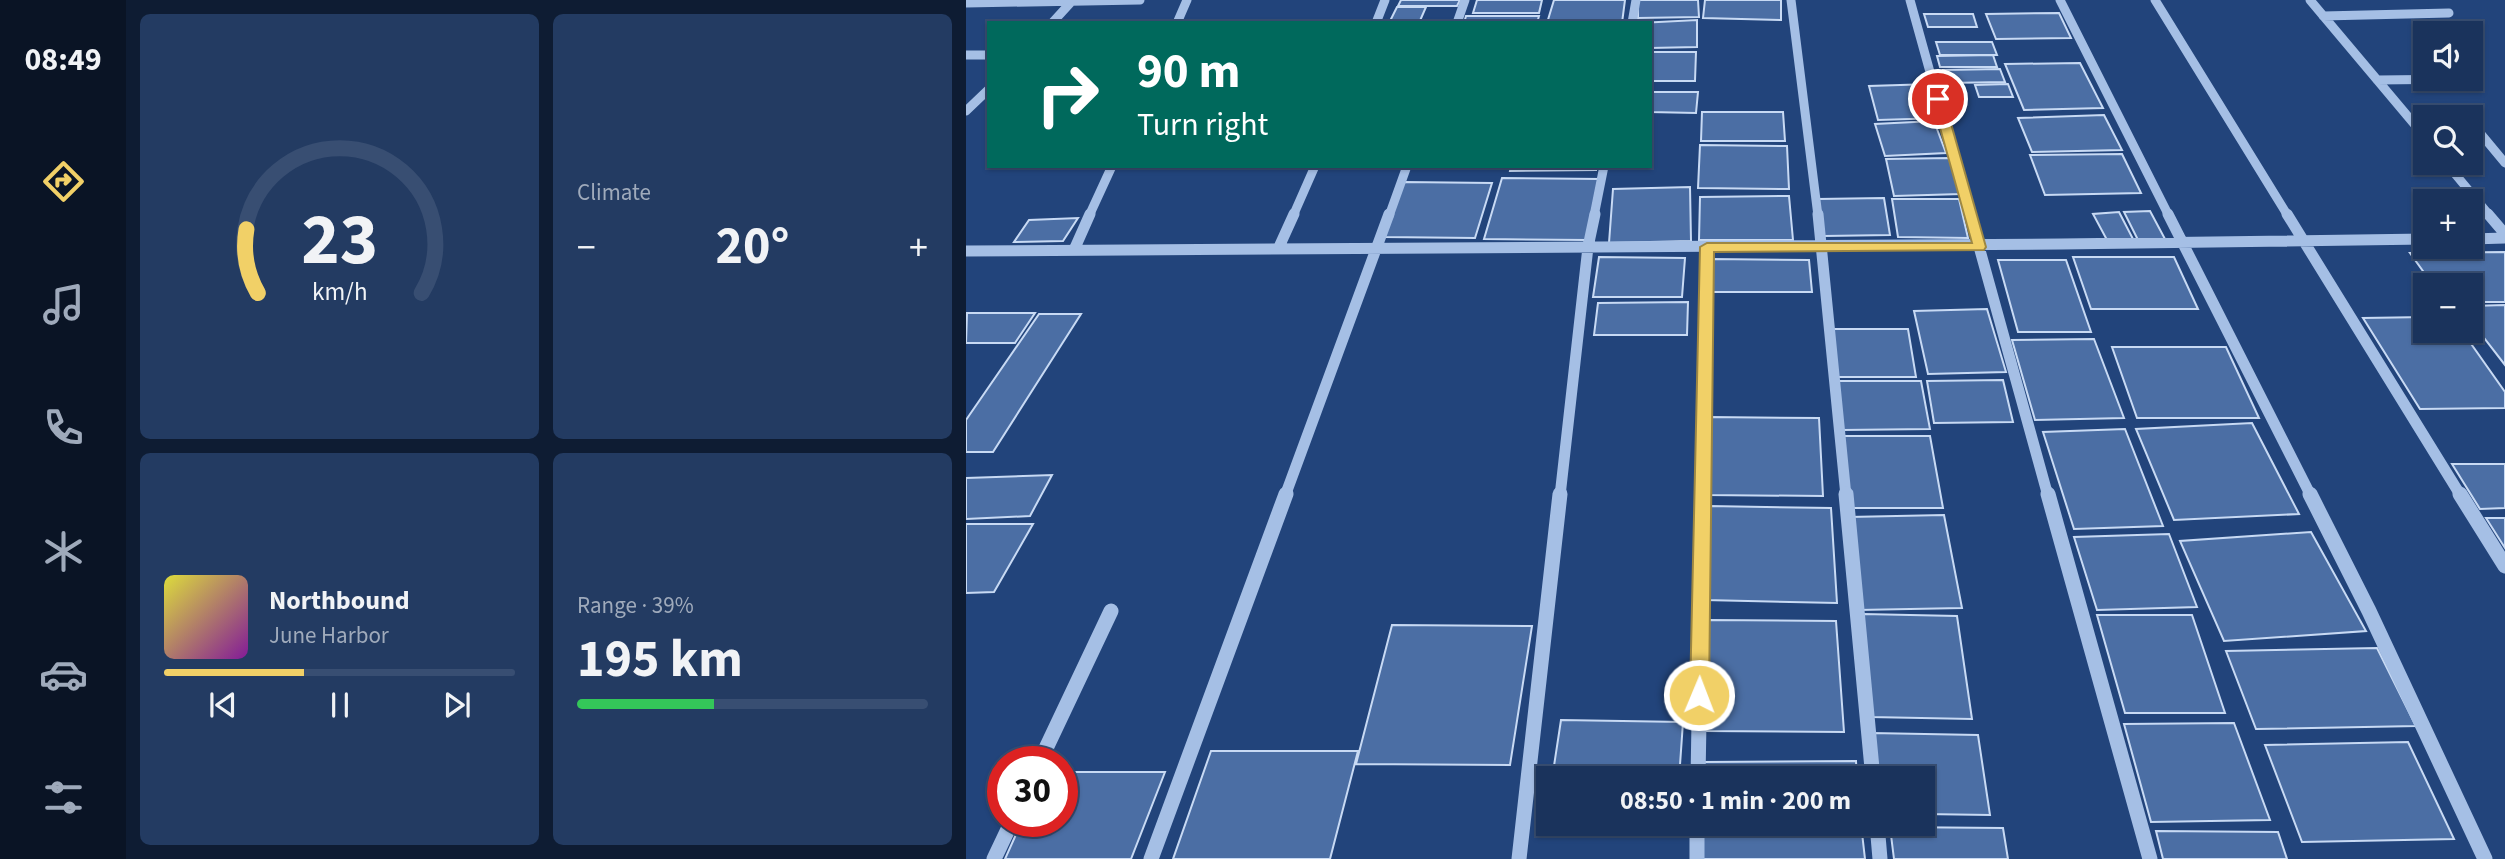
<!DOCTYPE html>
<html lang="en">
<head>
<meta charset="utf-8">
<style>
  :root { --surface:#1a335c; --page:#233b62; --text:#f1f3f6; --muted:#9faabb; --line:#384e72; --accent:#f1d067 }
  body { margin:0; font-family:"Source Sans 3",sans-serif; background:var(--page); color:var(--text); height:100vh; display:flex; flex-direction:column; font-size:26px; white-space:nowrap }
  * { box-sizing:border-box; margin:0 }
  p { font-size:23px; color:var(--muted) }
  .icon { flex:none; width:38px; height:38px; fill:none; stroke:currentColor; stroke-width:2; stroke-linecap:round; stroke-linejoin:round }
  .map { position:relative; flex:1; overflow:hidden }
  .details { display:flex; flex-direction:column; gap:14px; padding:14px; background:#0e1c33; width:840px }
  .details>* { flex:none }
  .guide { position:absolute; left:21px; top:21px; width:665px; height:147px; border-radius:0px; box-shadow:0 2px 5px #0004,0 0 0 2px var(--line); background:#00695c; color:#fff; overflow:hidden }
  .tools { position:absolute; left:1447px; top:21px; display:grid; gap:14px }
  .tools a { display:grid; place-items:center; width:70px; height:70px; border-radius:0px; background:var(--surface); box-shadow:0 2px 5px #0004,0 0 0 2px var(--line); font-size:35px }
  .speed { position:absolute; left:21px; top:746px; display:flex; gap:14px; font-size:35px; font-weight:700; text-align:center }
  .speed>* { display:grid; place-content:center; width:91px; height:91px; border-radius:50%; background:var(--surface); box-shadow:0 2px 5px #0004,0 0 0 2px var(--line); line-height:1 }
  .speed .limit { border:10px solid #d22; background:#fff; color:#111 }
  .pin { position:absolute; display:grid; place-items:center; width:60px; height:60px; color:#fff; margin:-30px; border:4px solid #fff; border-radius:50%; box-shadow:0 2px 7px #0007 }
  .me { position:absolute; width:77px; margin:-38px; rotate:1deg; stroke-linejoin:round; filter:drop-shadow(0 0 5px #0008) }
  .turn { display:flex; align-items:center; gap:24px; height:147px; padding:0 35px; font-size:32px }
  .turn .icon { width:91px; height:91px; stroke-width:2.5 }
  .turn b { display:block; font-size:49px; line-height:60px }
  .big { font-size:52px; font-weight:700; line-height:1.1 }
  .details .card { flex:1; display:flex; flex-direction:column; justify-content:center; gap:10px; min-width:0; padding:0 24px; border-radius:10px; background:var(--page) }
  .details .dial { align-items:center; gap:0 }
  .dial svg { height:182px; overflow:visible; fill:none; stroke:var(--line); stroke-width:7; stroke-linecap:round; text-anchor:middle }
  .dial text { fill:var(--text); stroke:none }
  .song { display:flex; align-items:center; gap:21px }
  .cover { width:84px; height:84px; border-radius:10px; background:linear-gradient(135deg,hsl(60 70% 55%),hsl(290 70% 35%)) }
  .played { height:7px; border-radius:4px; background:linear-gradient(90deg,var(--accent) 40%,var(--line) 40%) }
  .keys { display:flex; justify-content:space-around; direction:ltr }
  .heat { display:flex; justify-content:space-between; align-items:center; font-size:38px; direction:ltr }
  .charge { height:10px; border-radius:5px; background:linear-gradient(90deg,#34c759 39%,var(--line) 0) }
  .details .tiles { flex:1; display:grid; gap:14px; grid-template-columns:repeat(2,1fr) }
  .trip { position:absolute; left:570px; top:766px; width:399px; height:70px; border-radius:0px; background:var(--surface); box-shadow:0 2px 5px #0004,0 0 0 2px var(--line); font-weight:700; line-height:70px; text-align:center }
  main { display:flex; flex:1; min-height:0 }
  .dock { display:flex; flex-direction:column; width:126px; justify-content:space-around; align-items:center; background:#0a1425; color:var(--muted) }
  .dock .icon { width:49px; height:49px }
  .dock .selected { color:var(--accent) }
  .dock b { font-size:32px; color:var(--text) }
  .map>svg:first-child { display:block }
  .building { fill:#4b6ea4; stroke:#c8daf4; stroke-width:2 }
  .lines { fill:none; stroke-linecap:round; stroke-linejoin:round }
  .minor-far2 { stroke:#a5bfe5; stroke-width:9 }
  .minor-far1 { stroke:#a5bfe5; stroke-width:11 }
  .minor { stroke:#a5bfe5; stroke-width:15 }
  .route { fill:#f1d067; stroke:#9d8743; stroke-width:2 }
</style>
</head>
<body>
<main>
<nav class="dock">
<b>08:49</b>
<svg class="icon selected" aria-label="directions" viewBox="0 0 24 24"><path d="M12 3l9 9-9 9-9-9zM9 14v-3h6M13 9l2 2-2 2"/></svg>
<svg class="icon" aria-label="music" viewBox="0 0 24 24"><path d="M9 18V5l10-2v13"/><circle cx="6" cy="18" r="3"/><circle cx="16" cy="16" r="3"/></svg>
<svg class="icon" aria-label="phone" viewBox="0 0 24 24"><path d="M5 4h4l2 5-3 2q2 4 5 5l2-3 5 2v4C11 20 4 13 5 4z"/></svg>
<svg class="icon" aria-label="climate" viewBox="0 0 24 24"><path d="M12 3v18M4 7l16 10M4 17L20 7"/></svg>
<svg class="icon" aria-label="car" viewBox="0 0 24 24"><path d="M5 17H2v-5l4-1 3-4h7l3 4 3 1v5h-3M9 17h6M6 11h13"/><circle cx="7" cy="17" r="2"/><circle cx="17" cy="17" r="2"/></svg>
<svg class="icon" aria-label="filters" viewBox="0 0 24 24"><path d="M4 7h16M4 17h16"/><circle cx="9" cy="7" r="2"/><circle cx="15" cy="17" r="2"/></svg>
</nav>
<section class="details">
<div class="tiles">
<div class="card dial"><svg viewBox="0 0 100 80">
<path d="M14 69A42 42 0 1 1 86 69"/>
<path d="M14 69A42 42 0 0 1 9 41" stroke="#f1d067"/>
<text x="50" y="56" font-size="32" font-weight="700">23</text>
<text x="50" y="72" font-size="11">km/h</text>
</svg></div>
<div class="card"><p>Climate</p>
<div class="heat"><a>−</a><b class="big">20°</b><a>+</a></div>
</div>
<div class="card">
<div class="song"><i class="cover"></i><div><b>Northbound</b><p>June Harbor</p></div></div>
<div class="played"></div>
<div class="keys"><svg class="icon" aria-label="previous" viewBox="0 0 24 24"><path d="M18 5L8 12l10 7zM5 5v14"/></svg><svg class="icon" aria-label="pause" viewBox="0 0 24 24"><path d="M8 5v14M16 5v14"/></svg><svg class="icon" aria-label="next" viewBox="0 0 24 24"><path d="M6 5l10 7-10 7zM19 5v14"/></svg></div>
</div>
<div class="card"><p>Range · 39%</p><b class="big">195 km</b><div class="charge"></div></div>
</div>
</section>
<div class="map">
<svg width="1539" height="859" viewBox="0 0 1539 859">
  <rect width="100%" height="100%" fill="#22447b"/>
  <!-- building -->
  <path class="building" d="M435 0H494L491 6H432Z
    M511 0H576L573 13H507Z
    M588 0H659L656 23H581Z
    M672 0H732L733 17 672 18Z
    M739 0H815V20L737 18Z
    M431 7H460L453 23H423Z
    M1093 13 1105 38 1030 39 1020 14Z
    M958 14H1007L1011 27H962Z
    M500 16H573L571 23H498Z
    M731 20V47L684 48V23H673Z
    M970 42H1026L1031 55H974Z
    M684 52H730L729 81H684Z
    M1027 55 1031 67H974L971 56Z
    M1114 63 1137 108 1058 110 1039 64Z
    M1034 69 1039 82 981 83 977 70Z
    M966 84 977 118 912 120 903 86Z
    M1042 84 1047 97H1013L1009 85Z
    M684 92H732L730 113 684 112Z
    M736 112H817L819 141H735Z
    M1138 115 1156 150 1066 152 1052 118Z
    M968 121 980 153 919 156 909 124Z
    M734 145 821 146 823 189 732 188Z
    M1156 154 1175 193 1079 195 1064 155Z
    M984 158 995 194 928 196 920 159Z
    M545 166H630V170L544 171Z
    M536 178 635 179 622 240 518 239Z
    M438 182 526 183 509 238 418 237Z
    M724 187 725 241 643 243 647 189Z
    M823 196 827 240H733L734 197Z
    M918 198 924 235 858 236 852 199Z
    M926 199H993L1002 238 932 237Z
    M1184 211 1199 239 1172 240 1158 212Z
    M1153 212 1167 239 1141 240 1127 214Z
    M112 218 97 241 48 242 63 220Z
    M1539 252V302H1505V285H1467L1444 253Z
    M633 257 719 258 716 297H627Z
    M1107 257H1208L1232 309H1125Z
    M745 259 843 260 846 292H744Z
    M1032 260H1100L1125 332H1052Z
    M722 302 721 335H628L632 303Z
    M1539 305V365L1505 321V306Z
    M1021 309 1040 372 962 374 948 311Z
    M1 313H69L49 343H0Z
    M73 314H115L27 452H0V420Z
    M1460 317V331H1496L1539 392V408L1454 409 1397 318Z
    M866 329H942L950 377H871Z
    M1128 339 1158 418 1069 420 1046 340Z
    M1146 347H1260L1293 418H1171Z
    M1037 380 1047 422 968 423 961 381Z
    M871 381H955L964 429 876 430Z
    M743 417 853 418 857 496 740 495Z
    M1286 423 1333 514 1208 520 1170 429Z
    M1159 429 1197 526 1108 529 1077 432Z
    M876 436H964L977 508H883Z
    M1486 464H1539V508L1514 509Z
    M86 475 64 516 0 519V478Z
    M743 506 865 508 871 603 739 600Z
    M978 515 996 608 892 610 883 517Z
    M1520 518H1539V548Z
    M0 524H67L28 592 0 593Z
    M1345 532 1400 631 1258 641 1214 541Z
    M1203 534 1231 607 1131 610 1108 537Z
    M897 614 991 616 1006 719 904 717Z
    M1131 615H1226L1259 713H1159Z
    M741 620 870 621 878 732 738 731Z
    M426 625 566 626 544 765 390 764Z
    M1411 648 1450 726 1290 729 1260 651Z
    M595 720 717 722 713 779H586Z
    M1268 723 1304 820 1185 822 1158 724Z
    M905 733 1012 735 1024 815 957 814V779H909Z
    M1442 742 1488 839 1336 842 1299 745Z
    M245 751H392L364 859H207Z
    M890 761 891 779H737V762Z
    M96 772H199L165 859H39L56 821H96Z
    M737 824H895L899 859H736Z
    M924 827 1037 828 1042 859H928Z
    M1190 831 1312 832 1321 859H1197Z"/>
  <g class="lines">
    <!-- minor-far2 -->
    <path class="minor-far2" d="M825 0 852 216
      M944 0 1004 216
      M1094 0 1203 216
      M1189 0 1322 216
      M1344 0 1460 138
      M0 3 174 0
      M1357 16 1483 13
      M86 23 107 0
      M211 23 221 0
      M410 23 419 0
      M491 23 499 0
      M666 23 670 0
      M0 55H23
      M1411 80 1502 79
      M0 111 23 89
      M1505 122 1539 163
      M1480 163 1524 216
      M123 216 146 166
      M327 216 349 166
      M423 216 441 166
      M628 216 638 166"/>
    <!-- minor-far1 -->
    <path class="minor-far1" d="M852 214 880 496
      M1004 214 1082 496
      M1202 214 1345 496
      M1321 214 1495 496
      M1522 214 1539 234
      M1505 239 1539 238
      M313 247 328 214
      M108 250 124 214
      M0 251 1095 244 1460 239
      M319 496 423 214
      M594 496 622 247 629 214
      M737 496 741 247"/>
    <!-- minor -->
    <path class="minor" d="M880 494 907 779
      M1082 494 1184 859
      M1344 494 1403 611 1519 859
      M1494 494 1539 566
      M74 761 145 611
      M732 779 737 494
      M731 824V859
      M911 824 914 859
      M28 859 46 821
      M185 859 320 494
      M553 859 594 494"/>
  </g>
  <!-- route -->
  <path class="route" d="M972 95 978 99 1020 247 1018 250 748 252 743 695 740 702 733 704 726 702 724 695 734 247 741 243H1006L966 99Z"/>
</svg>
<div class="tools">
<a><svg class="icon" aria-label="sound" viewBox="0 0 24 24"><path d="M4 9h4l5-4v14l-5-4H4zM17 9q2 3 0 6"/></svg></a>
<a><svg class="icon" aria-label="search" viewBox="0 0 24 24"><circle cx="10" cy="10" r="6"/><path d="M15 15l6 6"/></svg></a>
<a>+</a>
<a>−</a>
</div>
<div class="speed"><div class="limit">30</div></div>
<div class="pin" style="left:972px;top:99px;background:#d93025"><svg class="icon" aria-label="arrive" viewBox="0 0 24 24"><path d="M6 21V4h12l-3 4 3 4H6"/></svg></div>
<svg class="me" style="left:733px;top:695px" viewBox="-20 -20 40 40"><circle r="17" fill="#f1d067" stroke="#fff" stroke-width="3"/><path d="M0-11L8 9 0 5-8 9z" fill="#fff"/></svg>
<div class="trip">08:50 · 1 min · 200 m</div>
<div class="guide">
<div class="turn"><svg class="icon" aria-label="right" viewBox="0 0 24 24"><path d="M7 20v-9h11M14 6l5 5-5 5"/></svg><div><b>90 m</b>Turn right</div></div>
</div>
</div>
</main>
</body>
</html>
